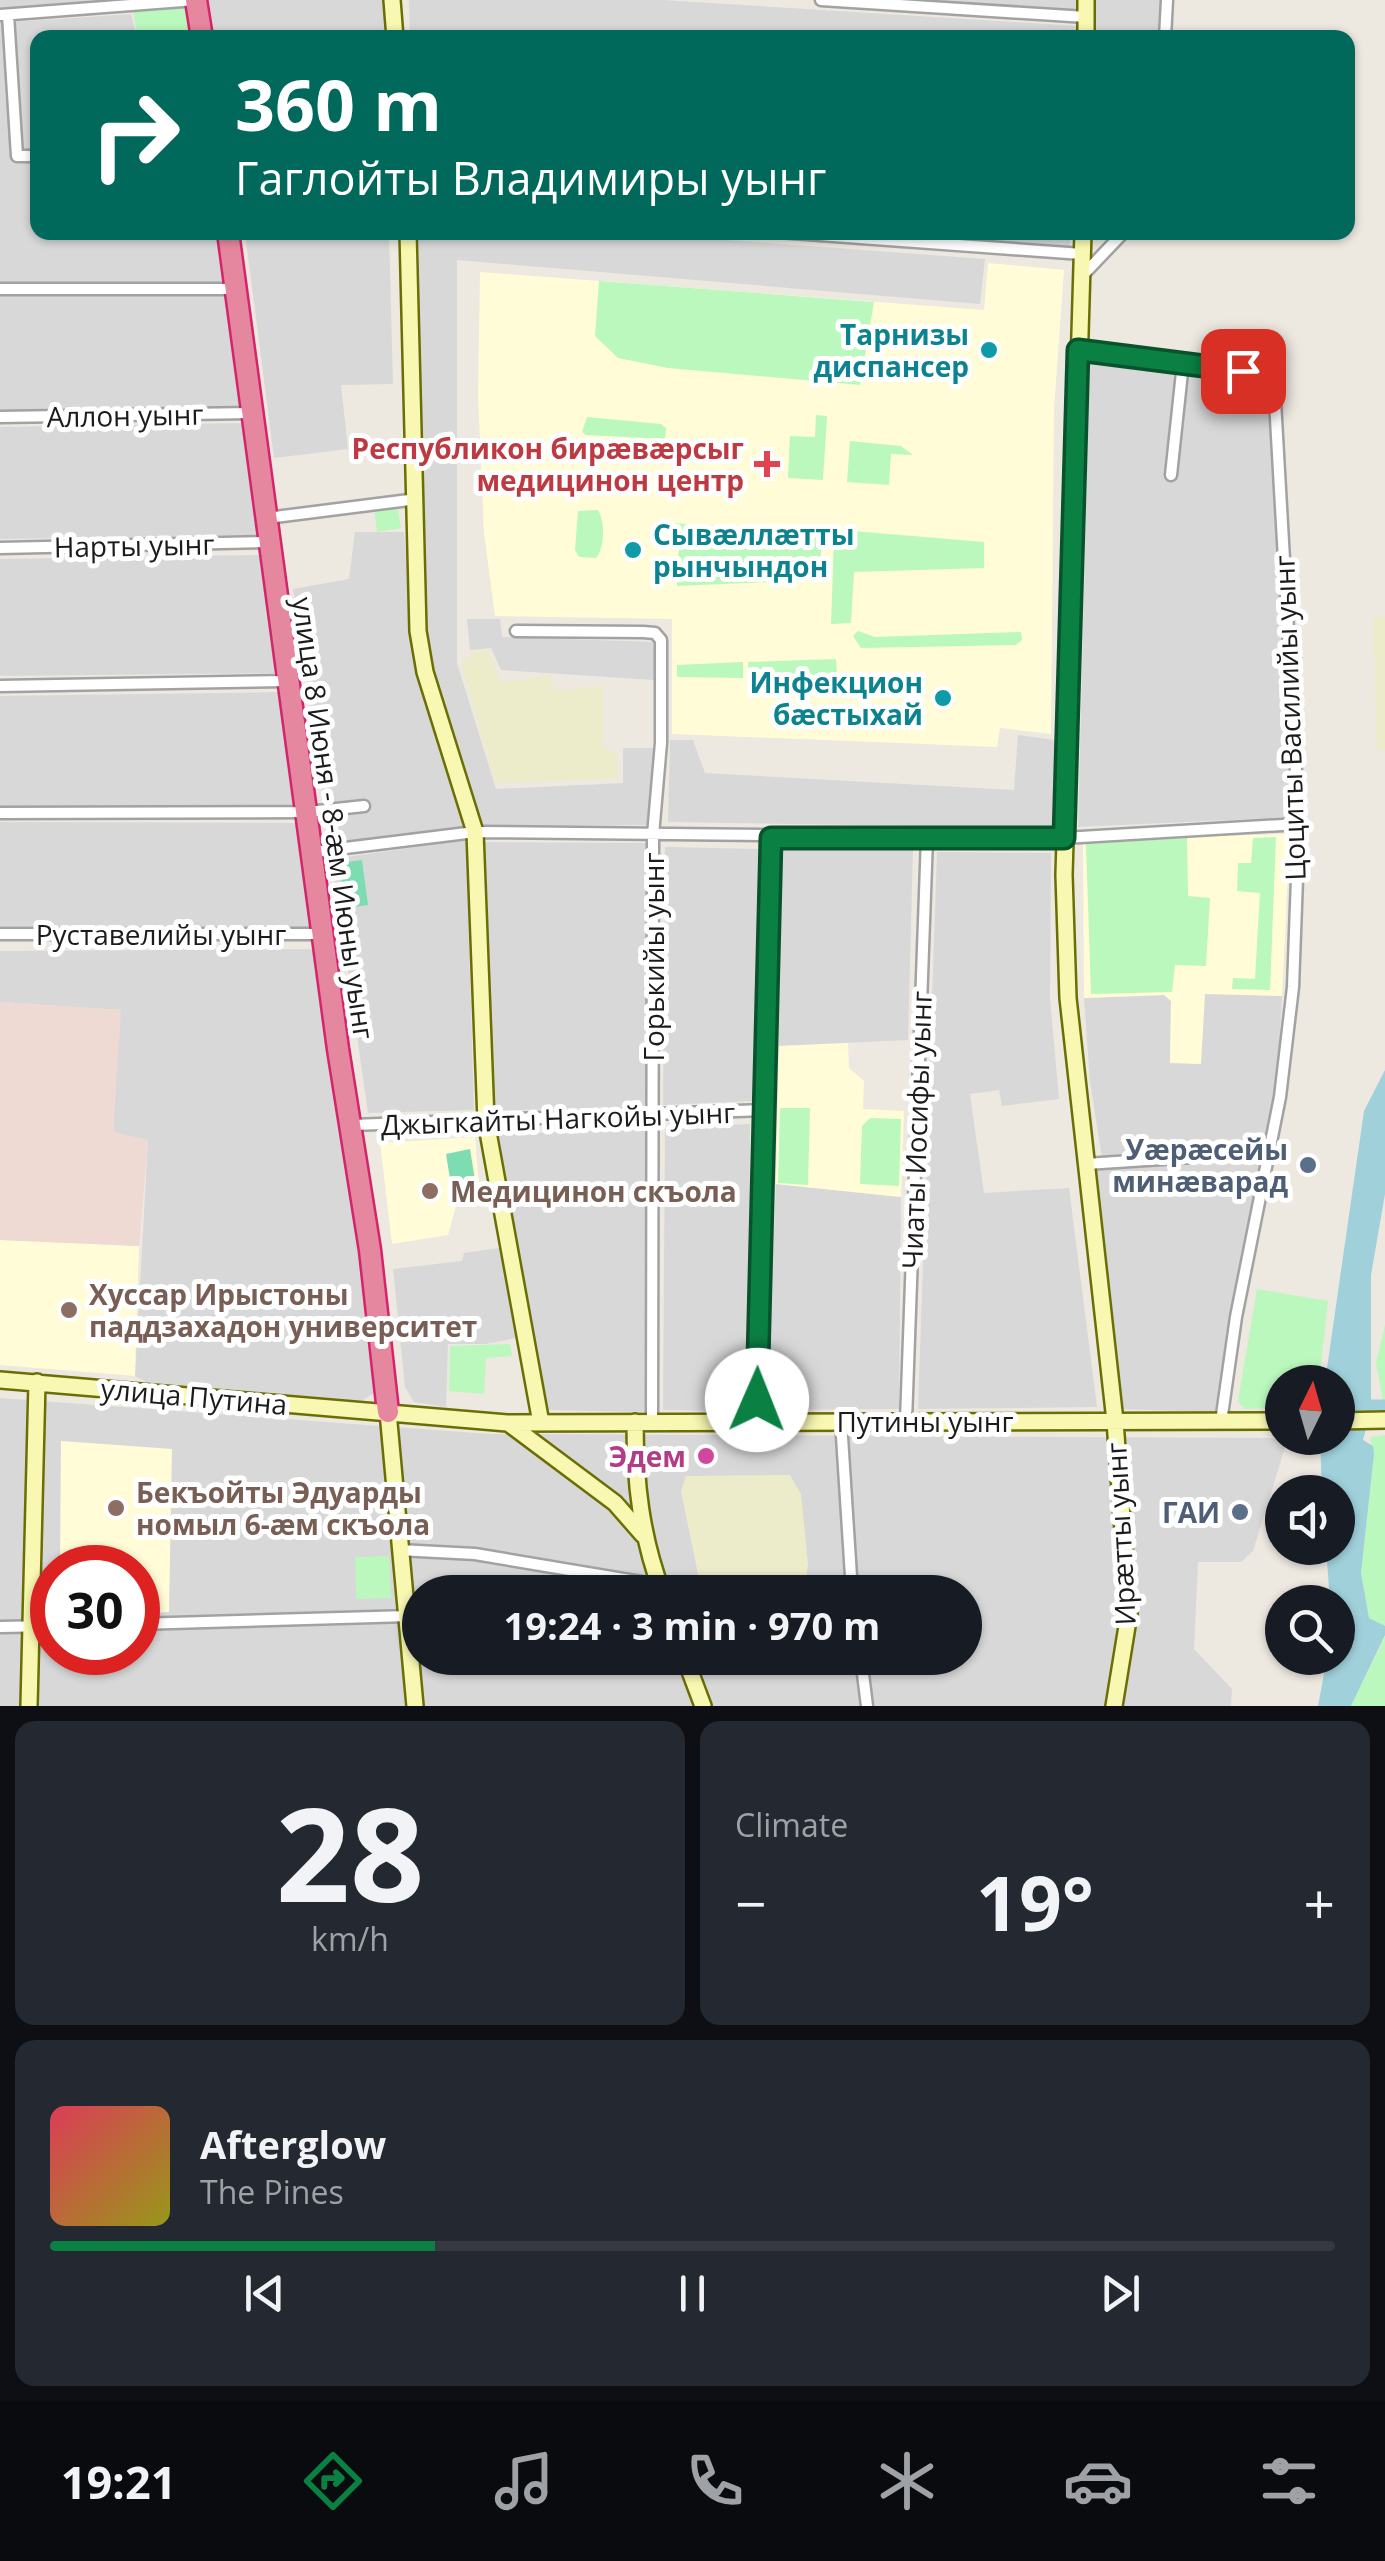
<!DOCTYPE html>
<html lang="en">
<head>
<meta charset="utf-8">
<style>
  :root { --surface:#171b24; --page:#242831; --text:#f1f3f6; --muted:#9ea1a6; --line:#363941; --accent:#0b8043 }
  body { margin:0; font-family:"Open Sans",sans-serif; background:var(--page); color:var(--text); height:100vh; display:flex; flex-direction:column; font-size:38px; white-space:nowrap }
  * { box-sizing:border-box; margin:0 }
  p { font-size:32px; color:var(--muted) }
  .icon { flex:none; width:55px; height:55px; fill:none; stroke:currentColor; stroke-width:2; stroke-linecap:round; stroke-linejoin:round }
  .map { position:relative; height:1706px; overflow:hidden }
  .panel { display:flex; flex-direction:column; gap:15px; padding:15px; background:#0d0f14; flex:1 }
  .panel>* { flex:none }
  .top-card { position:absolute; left:30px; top:30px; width:1325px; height:210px; border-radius:20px; box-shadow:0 2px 8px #0004; background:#00695c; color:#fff; overflow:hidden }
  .needle { width:65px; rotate:5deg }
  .buttons { position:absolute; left:1265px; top:1365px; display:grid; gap:20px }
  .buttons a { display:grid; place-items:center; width:90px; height:90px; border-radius:50%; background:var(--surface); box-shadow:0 2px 8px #0004; font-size:50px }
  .speed { position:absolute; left:30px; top:1545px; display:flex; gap:20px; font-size:50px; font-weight:700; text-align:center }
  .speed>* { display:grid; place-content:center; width:130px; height:130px; border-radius:50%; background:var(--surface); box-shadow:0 2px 8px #0004; line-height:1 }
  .speed .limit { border:15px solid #d22; background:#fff; color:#111 }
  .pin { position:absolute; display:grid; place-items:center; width:85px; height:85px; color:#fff; margin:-42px; border-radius:20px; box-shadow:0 5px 15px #0006 }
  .me { position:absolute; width:110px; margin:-55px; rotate:1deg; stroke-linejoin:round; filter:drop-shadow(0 0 8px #0008) }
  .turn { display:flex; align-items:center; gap:35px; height:210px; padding:0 40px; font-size:45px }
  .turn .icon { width:130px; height:130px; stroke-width:2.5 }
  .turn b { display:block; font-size:70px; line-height:85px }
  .big { font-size:75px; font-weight:700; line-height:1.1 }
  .panel .tile { flex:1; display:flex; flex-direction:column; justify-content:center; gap:15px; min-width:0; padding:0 35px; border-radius:20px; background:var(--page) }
  .panel .dial { align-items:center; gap:0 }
  .dial b { font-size:130px; line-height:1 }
  .song { display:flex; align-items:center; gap:30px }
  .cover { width:120px; height:120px; border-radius:15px; background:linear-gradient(135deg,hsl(350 70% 55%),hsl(60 70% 35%)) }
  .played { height:10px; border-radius:5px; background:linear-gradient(90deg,var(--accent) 30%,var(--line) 30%) }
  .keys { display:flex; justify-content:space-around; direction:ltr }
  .heat { display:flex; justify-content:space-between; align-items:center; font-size:55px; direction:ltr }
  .panel .tiles { flex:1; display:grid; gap:15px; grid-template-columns:1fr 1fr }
  .tile:last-child { grid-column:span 2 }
  .trip { position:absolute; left:402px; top:1575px; width:580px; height:100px; border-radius:50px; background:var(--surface); box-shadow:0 2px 8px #0004; font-weight:700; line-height:100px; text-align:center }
  .dock { display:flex; height:160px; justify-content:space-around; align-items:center; background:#090b0e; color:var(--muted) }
  .dock .icon { width:70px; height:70px }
  .dock .active { color:var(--accent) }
  .dock b { font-size:45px; color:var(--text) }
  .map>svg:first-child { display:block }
  .residential { fill:#d9d8d8; fill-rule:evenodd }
  .education { fill:#fffcd7 }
  .military { fill:#efd9d3 }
  .farmland { fill:#ececcb }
  .park { fill:#bbf8bd }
  .pitch { fill:#7ddcb2 }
  .water { fill:#a0d1db }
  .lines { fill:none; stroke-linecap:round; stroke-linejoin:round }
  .canal { stroke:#a0d1db; stroke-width:11 }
  .street-casing { stroke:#a2a2a2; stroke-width:15 }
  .secondary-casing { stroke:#6a6f05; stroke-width:20 }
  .highway-casing { stroke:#d4246b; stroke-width:25 }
  .street { stroke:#fff; stroke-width:10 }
  .secondary { stroke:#f8f8b2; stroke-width:15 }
  .highway { stroke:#e5879e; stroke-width:20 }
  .route-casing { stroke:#07532c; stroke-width:25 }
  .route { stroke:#0b8043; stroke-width:18 }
  .culture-dot { fill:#0f9aa8; stroke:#fff; stroke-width:4 }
  .health-dot { fill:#e0444e; stroke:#fff; stroke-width:4 }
  .service-dot { fill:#5c6f8a; stroke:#fff; stroke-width:4 }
  .education-dot { fill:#8d6e63; stroke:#fff; stroke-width:4 }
  .hotel-dot { fill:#d1479c; stroke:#fff; stroke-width:4 }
  .labels { text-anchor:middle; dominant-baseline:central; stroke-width:10; stroke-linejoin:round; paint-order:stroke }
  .culture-label { font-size:28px; font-weight:bold; fill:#0d838f; stroke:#fff; text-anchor:end }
  .street-label { font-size:28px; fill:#1b1b1b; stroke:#fff }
  .health-label { font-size:28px; font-weight:bold; fill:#be3a42; stroke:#fff; text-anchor:end }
  .service-label { font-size:28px; font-weight:bold; fill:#4e5e75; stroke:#fff; text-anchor:end }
  .education-label { font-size:28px; font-weight:bold; fill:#785e54; stroke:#fff; text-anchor:start }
  .hotel-label { font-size:28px; font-weight:bold; fill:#b23c85; stroke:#fff; text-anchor:end }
</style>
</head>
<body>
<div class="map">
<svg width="1385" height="1706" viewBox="0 0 1385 1706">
  <rect width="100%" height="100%" fill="#ede8e0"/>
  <!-- residential -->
  <path class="residential" d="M0 0H147L0 10Z
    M209 0H389L390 37H213Z
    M409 0H662L1080 26V37H410Z
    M909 0H1079V12Z
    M1093 0H1160L1158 37H1094Z
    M131 14 137 37 38 38V232L223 233 229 285H0V23Z
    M245 233H389L393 384 341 385 348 449 274 458Z
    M416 233H634L985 259 980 304 457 260V663L496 789 623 783V748H654L652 825 481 826 431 673 423 633Z
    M892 233H1070V246Z
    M0 296H229L245 408 0 412Z
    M1090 355 1241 372 1265 385 1271 404 1294 817 1078 827Z
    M247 423 262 535 0 539V427Z
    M355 532H404L415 663 466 827 330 848 293 589 349 579Z
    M263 555 279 673 0 676V559Z
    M467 619H500L502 637 655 642 654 680 501 670 491 648 470 650Z
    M283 692 302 807 0 806V696Z
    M1018 735 1055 740 1052 828 668 822 670 740H693L705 773 1014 790Z
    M0 822 303 823 315 927 0 926Z
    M466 840 474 1110 368 1113 332 859Z
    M482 842 649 843 647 1106 492 1111Z
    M665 847 758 849 753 1101 663 1105Z
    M778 848 913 849 908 1040 779 1046Z
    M937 852 1051 853 1050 998 1059 1099 1002 1106 999 1090 970 1094 984 1193 1069 1188 1097 1407 918 1409Z
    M318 949 382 1375 378 1390 362 1401 146 1382 135 1376 148 1141 113 1132 120 1010 0 1002V951Z
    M1204 993 1282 996 1278 1075 1264 1145 1102 1158 1090 1082 1084 998 1164 995 1171 1001 1170 1062 1200 1064Z
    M750 1124 748 1412 663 1410 665 1128Z
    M647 1129 648 1412 546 1410 497 1134Z
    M1263 1157 1217 1412 1120 1409 1096 1170Z
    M776 1184 901 1197 899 1409 766 1410Z
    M499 1248 516 1338 485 1344H448L446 1407 414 1402 405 1387 393 1269 462 1261 464 1253Z
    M0 1398 490 1434 1288 1438 1253 1551 1241 1562H1198L1194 1649 1232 1689 1231 1706H0ZM52 1568H138V1652H52ZM420 1592H965V1658H420Z"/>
  <!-- education -->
  <path class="education" d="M988 263 1064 270 1054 409 1051 734 1000 728 997 747 672 734V619L495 616 484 533 478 396 480 272 984 310Z
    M1290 834 1282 996 1205 994 1201 1064 1170 1063 1171 1001 1164 995 1084 998 1083 840Z
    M848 1043 849 1068 864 1081 863 1109 904 1111 901 1197 776 1184 779 1046Z
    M475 1137 479 1184 472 1202 458 1199 448 1235 392 1244 380 1143Z
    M0 1240 139 1246 135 1376 0 1365Z
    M61 1441 172 1449 169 1612 138 1614V1568L60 1567Z"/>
  <!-- military -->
  <path class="military" d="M0 1002 121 1010 113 1132 148 1140 139 1246 0 1240Z"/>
  <!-- farmland -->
  <path class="farmland" d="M1385 617V750H1377L1373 618Z
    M487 649 501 683 551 675 553 690 603 686V746L617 755V778L495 783 461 663 475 651Z
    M790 1475 801 1494 808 1564 804 1592H717L698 1574 681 1491 686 1476Z"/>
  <!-- park -->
  <path class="park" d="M192 7 197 37H138L133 12Z
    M599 281 874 302 860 385 668 368 618 358 595 336Z
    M816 415 827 416 823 480 788 478 790 436 815 437Z
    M587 417 661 424 666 428 665 439 586 435 582 432Z
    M850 441 901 446 913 455 891 454 889 485 847 482Z
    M397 506 401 528 377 532 374 507Z
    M598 510C605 521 605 548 596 558L579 557 575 550 578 511Z
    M670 523 817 531 822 536 819 580 677 586 679 542 667 539Z
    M841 530 984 542V568L854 572 851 623 831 624 834 537Z
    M858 631 875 637 1021 632 1022 640 1016 645 861 648 853 636Z
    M836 659 837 675 749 677 748 662Z
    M743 662V678L677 677V665Z
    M1276 837 1270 990 1232 989 1233 978 1255 979 1260 893 1237 891 1238 863H1251L1253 838Z
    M1187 838 1188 896 1210 898 1206 966 1175 965 1172 992 1091 994 1086 844Z
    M780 1108H810L808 1185 778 1183Z
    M870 1118 901 1119 899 1186 860 1184 862 1126Z
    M1257 1289 1328 1301 1319 1382H1282V1408L1244 1409 1238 1401Z
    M1385 1324V1411L1376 1363Z
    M510 1344 512 1356 486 1358 484 1394 449 1391 450 1346Z
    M1385 1435V1626L1369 1618 1361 1573 1374 1454 1370 1437Z
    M389 1556 391 1598 356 1599 355 1557Z
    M1385 1635V1706H1351L1384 1639Z"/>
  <!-- pitch -->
  <path class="pitch" d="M362 860 368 905 345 908 339 863Z
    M470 1149 476 1186 452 1191 446 1154Z"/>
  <!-- water -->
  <path class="water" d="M1385 1070V1194L1371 1275V1410L1363 1440 1373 1446 1374 1454 1361 1573 1369 1618 1385 1626V1635L1351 1706H1318L1327 1658H1338V1602H1330L1326 1548H1338V1492H1322L1320 1438H1338V1382H1325L1364 1111Z"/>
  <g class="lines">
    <!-- canal -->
    <path class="canal" d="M1359 1405H1385"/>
    <defs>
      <path id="street" d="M821 0 1086 17
        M0 15 196 0
        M8 15 17 156H38
        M1165 38 1167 0
        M778 232 1082 254
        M1083 275 1124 232
        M0 289H236
        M1078 350 1243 371 1268 382 1275 401 1299 824 1293 987 1280 1097 1236 1317 1221 1422
        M0 417 251 413
        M1171 475 1183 363
        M267 518 417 499
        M0 548 268 542
        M516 631 643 632 655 633 661 640V743L653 835 652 1422
        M0 686 287 681
        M0 813 308 812 364 806
        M313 852 475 832 1064 838 1299 824
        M0 934H322
        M352 1125 764 1110
        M1086 1164 1268 1152
        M757 1421 771 838
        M841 1421 852 1592
        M906 1421 927 838
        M399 1550 475 1554 659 1585
        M138 1624 409 1616
        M0 1627 52 1626
        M861 1658 867 1706"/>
      <path id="secondary" d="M392 0 395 38
        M1086 38V0
        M408 232 418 631 425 672 475 832 486 1121 541 1423
        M1083 232 1064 875 1068 998 1115 1421 1129 1614 1114 1706
        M0 1380 507 1423 1282 1421
        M388 1412 415 1706
        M1338 1421 1385 1420
        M635 1422C635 1482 641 1536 662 1592
        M508 1423 615 1503 643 1535
        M685 1658 703 1706
        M29 1706 37 1382"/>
      <path id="highway" d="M196 0 202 38
        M228 232 338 1049 370 1250 388 1412"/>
    </defs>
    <!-- street casing -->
    <use href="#street" class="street-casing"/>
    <!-- secondary casing -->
    <use href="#secondary" class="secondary-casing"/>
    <!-- highway casing -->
    <use href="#highway" class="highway-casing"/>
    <!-- street -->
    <use href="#street" class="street"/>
    <!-- secondary -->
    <use href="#secondary" class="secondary"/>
    <!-- highway -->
    <use href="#highway" class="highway"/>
  </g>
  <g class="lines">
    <defs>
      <path id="route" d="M757 1400 771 838H1064L1078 350 1243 371"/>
    </defs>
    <!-- route casing -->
    <use href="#route" class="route-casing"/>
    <!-- route -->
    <use href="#route" class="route"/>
  </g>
  <!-- markers -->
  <g class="culture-dot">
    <circle cx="989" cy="350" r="10"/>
    <circle cx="633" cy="550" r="10"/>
    <circle cx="943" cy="698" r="10"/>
  </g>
  <path class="health-dot" d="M762 449h10v10h10v10h-10v10h-10v-10h-10v-10h10z"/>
  <g class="service-dot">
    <circle cx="1308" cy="1165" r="10"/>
    <circle cx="1240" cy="1512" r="10"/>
  </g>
  <g class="education-dot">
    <circle cx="430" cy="1191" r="10"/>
    <circle cx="69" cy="1310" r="10"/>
    <circle cx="116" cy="1508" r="10"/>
  </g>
  <circle class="hotel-dot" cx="706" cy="1456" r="10"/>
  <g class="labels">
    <!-- culture labels -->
    <g class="culture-label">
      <text x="969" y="334">Тарнизы<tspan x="969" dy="32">диспансер</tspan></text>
      <text x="653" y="534" text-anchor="start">Сывæллæтты<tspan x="653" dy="32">рынчындон</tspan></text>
      <text x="923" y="682">Инфекцион<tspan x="923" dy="32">бæстыхай</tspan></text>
    </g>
    <!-- street labels -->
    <g class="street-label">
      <text transform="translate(125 415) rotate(-1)">Аллон уынг</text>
      <text transform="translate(134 545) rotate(-1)">Нарты уынг</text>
      <text transform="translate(1289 718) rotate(-92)">Цоциты Василийы уынг</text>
      <text transform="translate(334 818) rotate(82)">улица 8 Июня - 8-ӕм Июны уынг</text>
      <text x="161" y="934">Руставелийы уынг</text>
      <text transform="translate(653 957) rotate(-90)">Горькийы уынг</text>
      <text transform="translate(558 1118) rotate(-2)">Джыгкайты Нагкойы уынг</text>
      <text transform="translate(916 1130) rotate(-88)">Чиаты Иосифы уынг</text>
      <text transform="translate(194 1396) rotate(5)">улица Путина</text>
      <text x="925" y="1421">Путины уынг</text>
      <text transform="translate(1120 1534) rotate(-93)">Ирæтты уынг</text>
    </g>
    <!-- health labels -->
    <g class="health-label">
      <text x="744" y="448">Республикон бирæвæрсыг<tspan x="744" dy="32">медицинон центр</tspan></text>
    </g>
    <!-- service labels -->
    <g class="service-label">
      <text x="1288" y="1149">Уæрæсейы<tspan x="1288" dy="32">минæварад</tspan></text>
      <text x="1220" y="1512">ГАИ</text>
    </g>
    <!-- education labels -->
    <g class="education-label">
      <text x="450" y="1191">Медицинон скъола</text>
      <text x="89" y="1294">Хуссар Ирыстоны<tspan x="89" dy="32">паддзахадон университет</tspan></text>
      <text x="136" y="1492">Бекъойты Эдуарды<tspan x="136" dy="32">номыл 6-æм скъола</tspan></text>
    </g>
    <!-- hotel labels -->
    <g class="hotel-label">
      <text x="686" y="1456">Эдем</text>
    </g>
  </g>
</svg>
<div class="buttons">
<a><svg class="needle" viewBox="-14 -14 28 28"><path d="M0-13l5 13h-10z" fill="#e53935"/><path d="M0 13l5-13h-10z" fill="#9ea1a6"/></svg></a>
<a><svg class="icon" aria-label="sound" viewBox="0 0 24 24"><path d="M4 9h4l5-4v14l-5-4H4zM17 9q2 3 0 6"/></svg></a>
<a><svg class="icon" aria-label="search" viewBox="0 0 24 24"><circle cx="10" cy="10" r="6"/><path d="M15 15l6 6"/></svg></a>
</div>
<div class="speed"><div class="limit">30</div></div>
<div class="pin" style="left:1243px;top:371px;background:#d93025"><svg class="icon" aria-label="arrive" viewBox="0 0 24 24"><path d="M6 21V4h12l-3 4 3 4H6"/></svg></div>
<svg class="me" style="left:757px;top:1400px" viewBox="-20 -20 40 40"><circle r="19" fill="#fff"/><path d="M0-13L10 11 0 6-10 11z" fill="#0b8043"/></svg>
<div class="trip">19:24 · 3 min · 970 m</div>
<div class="top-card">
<div class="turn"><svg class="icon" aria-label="right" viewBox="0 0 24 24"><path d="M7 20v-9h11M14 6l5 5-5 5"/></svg><div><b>360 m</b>Гаглойты Владимиры уынг</div></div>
</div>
</div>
<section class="panel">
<div class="tiles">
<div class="tile dial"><b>28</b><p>km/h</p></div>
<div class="tile"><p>Climate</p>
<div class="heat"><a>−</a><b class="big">19°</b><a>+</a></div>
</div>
<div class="tile">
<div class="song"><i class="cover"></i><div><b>Afterglow</b><p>The Pines</p></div></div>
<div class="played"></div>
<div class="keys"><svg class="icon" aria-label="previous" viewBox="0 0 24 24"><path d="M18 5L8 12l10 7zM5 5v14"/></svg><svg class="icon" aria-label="pause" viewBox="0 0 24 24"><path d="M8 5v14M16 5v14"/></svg><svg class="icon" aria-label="next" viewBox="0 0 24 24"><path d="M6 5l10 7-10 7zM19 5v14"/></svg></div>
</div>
</div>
</section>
<nav class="dock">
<b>19:21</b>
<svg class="icon active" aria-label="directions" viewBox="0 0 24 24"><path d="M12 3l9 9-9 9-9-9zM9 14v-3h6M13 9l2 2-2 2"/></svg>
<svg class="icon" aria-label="music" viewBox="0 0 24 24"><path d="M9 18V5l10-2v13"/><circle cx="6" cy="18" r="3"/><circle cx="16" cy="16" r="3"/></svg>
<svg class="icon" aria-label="phone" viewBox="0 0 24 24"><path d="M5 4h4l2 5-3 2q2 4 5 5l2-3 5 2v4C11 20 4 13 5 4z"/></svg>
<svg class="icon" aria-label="climate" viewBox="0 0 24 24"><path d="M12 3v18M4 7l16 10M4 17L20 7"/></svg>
<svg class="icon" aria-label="car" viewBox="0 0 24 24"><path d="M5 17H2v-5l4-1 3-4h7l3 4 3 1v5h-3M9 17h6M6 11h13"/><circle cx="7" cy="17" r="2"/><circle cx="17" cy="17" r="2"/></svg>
<svg class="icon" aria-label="filters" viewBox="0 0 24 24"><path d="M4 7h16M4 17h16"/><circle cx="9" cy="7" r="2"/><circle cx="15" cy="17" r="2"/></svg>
</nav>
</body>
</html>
